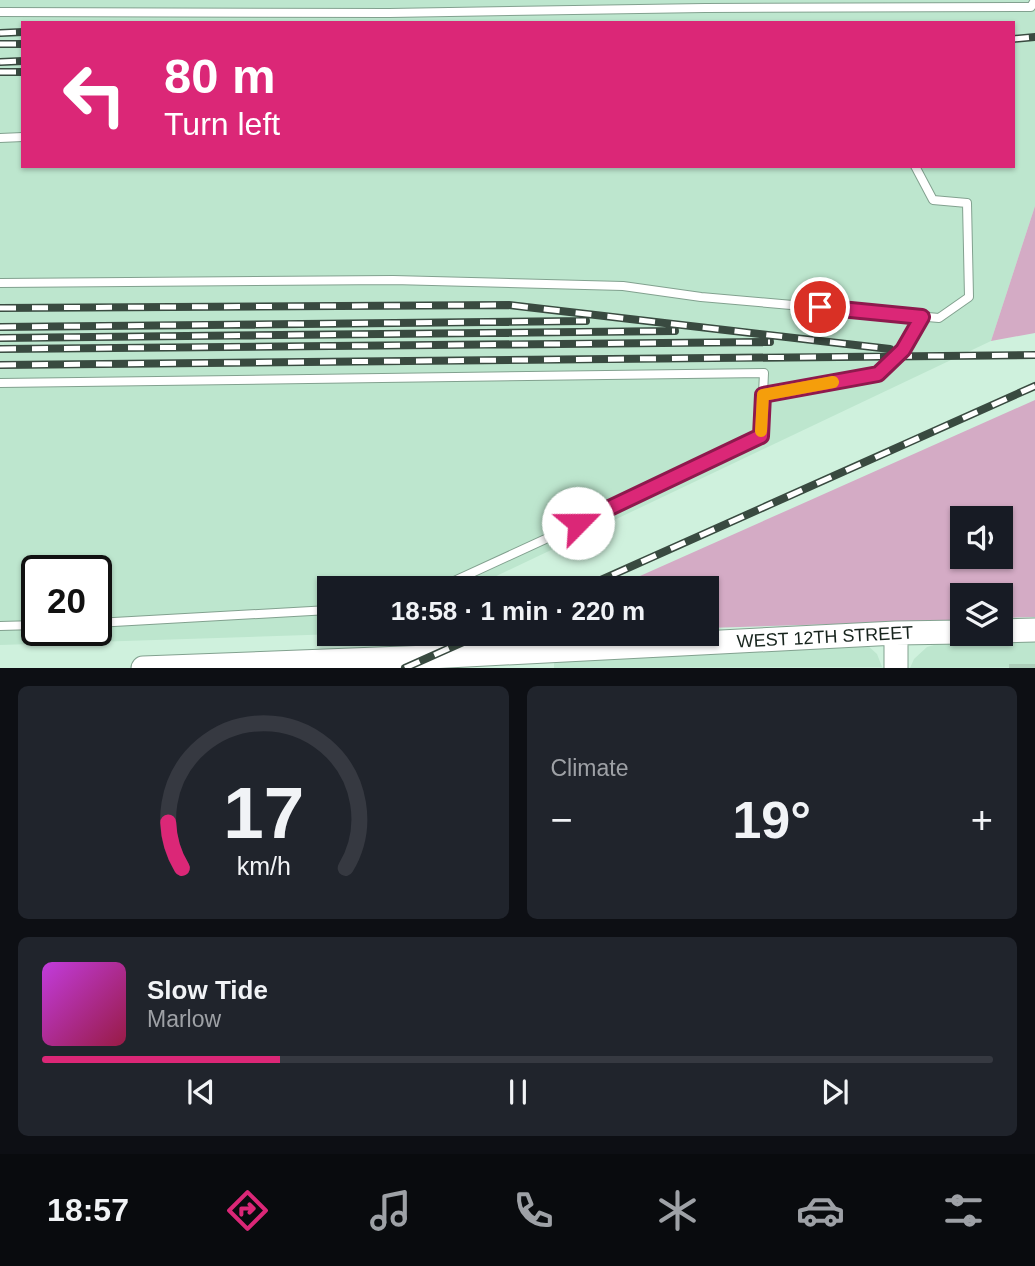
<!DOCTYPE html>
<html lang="en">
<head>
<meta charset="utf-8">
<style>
  :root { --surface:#171b24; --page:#20242c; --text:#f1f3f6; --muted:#9ea1a6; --line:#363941; --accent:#db2777 }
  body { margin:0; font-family:Arial,sans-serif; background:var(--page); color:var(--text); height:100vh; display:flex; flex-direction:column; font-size:26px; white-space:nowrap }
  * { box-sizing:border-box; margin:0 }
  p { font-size:23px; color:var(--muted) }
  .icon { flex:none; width:38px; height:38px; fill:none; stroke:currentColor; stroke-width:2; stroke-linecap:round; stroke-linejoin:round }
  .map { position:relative; height:668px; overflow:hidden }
  .details { display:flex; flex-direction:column; gap:18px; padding:18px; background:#0d0f14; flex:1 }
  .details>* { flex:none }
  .guide { position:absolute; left:21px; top:21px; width:994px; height:147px; border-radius:0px; box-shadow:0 2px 5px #0004; background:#db2777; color:#fff; overflow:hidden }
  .tools { position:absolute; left:950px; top:506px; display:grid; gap:14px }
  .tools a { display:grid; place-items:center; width:63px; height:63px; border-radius:0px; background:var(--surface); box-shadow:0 2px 5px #0004; font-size:35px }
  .speed { position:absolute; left:21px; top:555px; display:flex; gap:14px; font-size:35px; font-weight:700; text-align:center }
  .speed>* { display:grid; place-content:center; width:91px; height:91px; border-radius:50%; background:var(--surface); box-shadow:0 2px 5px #0004; line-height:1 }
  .speed .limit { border:4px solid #111; border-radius:10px; background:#fff; color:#111 }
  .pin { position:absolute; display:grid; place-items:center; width:60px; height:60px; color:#fff; margin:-30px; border:4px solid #fff; border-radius:50%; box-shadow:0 2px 7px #0007 }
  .me { position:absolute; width:77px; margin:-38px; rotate:67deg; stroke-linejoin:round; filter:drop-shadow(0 0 5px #0008) }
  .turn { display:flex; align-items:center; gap:24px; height:147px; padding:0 28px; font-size:32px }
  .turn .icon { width:91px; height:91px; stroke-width:2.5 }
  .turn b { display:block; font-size:49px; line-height:60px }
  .big { font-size:52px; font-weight:700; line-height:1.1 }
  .details .tile { flex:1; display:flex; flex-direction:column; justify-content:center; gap:10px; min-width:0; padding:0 24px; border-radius:10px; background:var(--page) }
  .details .dial { align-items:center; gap:0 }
  .dial svg { height:182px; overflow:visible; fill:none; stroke:var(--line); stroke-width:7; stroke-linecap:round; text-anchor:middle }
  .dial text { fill:var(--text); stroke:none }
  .song { display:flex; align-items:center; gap:21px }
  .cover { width:84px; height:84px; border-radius:10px; background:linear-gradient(135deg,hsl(290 70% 55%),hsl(340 70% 35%)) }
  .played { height:7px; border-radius:4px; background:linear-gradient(90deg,var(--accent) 25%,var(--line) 25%) }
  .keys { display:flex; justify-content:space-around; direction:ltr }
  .heat { display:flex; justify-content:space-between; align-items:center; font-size:38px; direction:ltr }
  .details .tiles { flex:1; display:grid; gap:18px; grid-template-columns:1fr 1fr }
  .tile:last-child { grid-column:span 2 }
  .trip { position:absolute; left:317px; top:576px; width:402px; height:70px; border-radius:0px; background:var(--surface); box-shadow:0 2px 5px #0004; font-weight:700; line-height:70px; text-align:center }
  .menu { display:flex; height:112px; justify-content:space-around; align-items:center; background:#090b0e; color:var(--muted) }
  .menu .icon { width:49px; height:49px }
  .menu .on { color:var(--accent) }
  .menu b { font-size:32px; color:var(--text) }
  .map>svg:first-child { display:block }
  .built { fill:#bde6ce; fill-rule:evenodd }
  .green { fill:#d4abc5; fill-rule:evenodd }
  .building { fill:#adceba }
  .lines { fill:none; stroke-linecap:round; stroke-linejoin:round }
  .lane-casing { stroke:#82a18f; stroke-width:10 }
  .secondary-casing { stroke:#82a18f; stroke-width:25 }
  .lane { stroke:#fff; stroke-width:8 }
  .secondary { stroke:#fff; stroke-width:23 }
  .rail-casing { stroke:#394a40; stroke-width:8 }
  .rail { stroke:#fff; stroke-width:5; stroke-dasharray:16; stroke-linecap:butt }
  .route-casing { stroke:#8e194d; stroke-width:18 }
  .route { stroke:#db2777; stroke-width:12 }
  .slow { stroke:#f59e0b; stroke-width:12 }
  .labels { text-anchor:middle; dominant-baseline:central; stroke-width:5; stroke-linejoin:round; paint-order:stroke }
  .street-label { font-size:18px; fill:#17241d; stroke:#fff }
</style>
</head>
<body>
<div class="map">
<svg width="1035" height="668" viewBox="0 0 1035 668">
  <rect width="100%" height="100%" fill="#cff1dd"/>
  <!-- built -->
  <path class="built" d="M0 0H1035V206L991 341 471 588H329V634H338L0 645ZM23 23H1013V166H23ZM37 570H96V630H37Z
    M1035 638V667L910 668 914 659 927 647 955 639Z
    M866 644 877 654 882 667 554 668V661Z"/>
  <!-- green -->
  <path class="green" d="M1035 206V333L991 341Z
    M1035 400V617L1001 618V595H962V620L707 628V588H613ZM962 518H1001V556H962Z"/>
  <!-- building -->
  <path class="building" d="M1009 664H1035V668H1009Z"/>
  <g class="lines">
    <defs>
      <path id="lane" d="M0 12 389 13 705 8 1031 7 1035 0
        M0 138 23 137
        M0 283 393 280 623 286 701 297 939 318 969 297 967 203 933 200 915 166
        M0 383 764 373 761 436 613 508 439 588
        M763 395 878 374 903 350 922 317
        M96 623 329 610
        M0 626 37 625"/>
      <path id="secondary" d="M1001 631 1035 630
        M896 633V668
        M143 668 429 657 896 633 962 632"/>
    </defs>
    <!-- lane casing -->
    <use href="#lane" class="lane-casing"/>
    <!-- secondary casing -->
    <use href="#secondary" class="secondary-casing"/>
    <!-- lane -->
    <use href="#lane" class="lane"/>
    <!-- secondary -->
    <use href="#secondary" class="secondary"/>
    <defs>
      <path id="rail" d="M0 33 23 32
        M1013 39 1035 37
        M0 44H23
        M0 62 23 61
        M0 72H23
        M0 308 509 305 890 349
        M0 327 586 321
        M0 338 675 331
        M0 349 770 342
        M0 365 1035 355
        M583 588 1035 386
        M405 668 481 634"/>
    </defs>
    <!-- rail casing -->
    <use href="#rail" class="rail-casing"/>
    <!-- rail -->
    <use href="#rail" class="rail"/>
  </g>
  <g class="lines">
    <defs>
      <path id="route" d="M578 523 761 436 763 395 878 374 903 350 922 317 820 307"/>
    </defs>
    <!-- route casing -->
    <use href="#route" class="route-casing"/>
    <!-- route -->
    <use href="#route" class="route"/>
    <!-- slow -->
    <path class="slow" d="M761 431 763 395 833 382"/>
  </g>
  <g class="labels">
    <!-- street labels -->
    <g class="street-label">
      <text transform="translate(825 637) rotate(-3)">WEST 12TH STREET</text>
    </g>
  </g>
</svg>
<div class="tools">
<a><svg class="icon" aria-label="sound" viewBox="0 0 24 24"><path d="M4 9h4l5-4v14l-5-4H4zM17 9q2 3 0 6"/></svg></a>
<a><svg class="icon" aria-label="layers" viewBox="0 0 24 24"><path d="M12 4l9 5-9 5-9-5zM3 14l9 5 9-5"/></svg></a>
</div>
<div class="speed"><div class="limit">20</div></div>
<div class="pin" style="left:820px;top:307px;background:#d93025"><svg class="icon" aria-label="arrive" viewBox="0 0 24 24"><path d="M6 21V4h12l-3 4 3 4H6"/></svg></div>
<svg class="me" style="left:578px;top:523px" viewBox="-20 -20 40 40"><circle r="19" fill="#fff"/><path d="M0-13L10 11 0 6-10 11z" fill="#db2777"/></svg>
<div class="trip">18:58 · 1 min · 220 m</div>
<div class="guide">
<div class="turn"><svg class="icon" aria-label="left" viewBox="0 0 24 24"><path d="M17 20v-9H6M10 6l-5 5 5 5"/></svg><div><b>80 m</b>Turn left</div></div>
</div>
</div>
<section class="details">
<div class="tiles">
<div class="tile dial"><svg viewBox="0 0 100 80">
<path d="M14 69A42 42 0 1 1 86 69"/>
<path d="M14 69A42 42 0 0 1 8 49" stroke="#db2777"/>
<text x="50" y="56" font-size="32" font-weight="700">17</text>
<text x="50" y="72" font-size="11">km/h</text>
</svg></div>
<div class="tile"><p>Climate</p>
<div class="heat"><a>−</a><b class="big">19°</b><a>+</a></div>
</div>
<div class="tile">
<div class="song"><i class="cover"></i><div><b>Slow Tide</b><p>Marlow</p></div></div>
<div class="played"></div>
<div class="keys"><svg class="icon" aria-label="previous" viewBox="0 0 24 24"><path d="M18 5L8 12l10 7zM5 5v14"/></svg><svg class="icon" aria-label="pause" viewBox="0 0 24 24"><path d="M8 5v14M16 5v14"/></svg><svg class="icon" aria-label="next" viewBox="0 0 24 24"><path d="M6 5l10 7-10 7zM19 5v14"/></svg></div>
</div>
</div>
</section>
<nav class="menu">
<b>18:57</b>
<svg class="icon on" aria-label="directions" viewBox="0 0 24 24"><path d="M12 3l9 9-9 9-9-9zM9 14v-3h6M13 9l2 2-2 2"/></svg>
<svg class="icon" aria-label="music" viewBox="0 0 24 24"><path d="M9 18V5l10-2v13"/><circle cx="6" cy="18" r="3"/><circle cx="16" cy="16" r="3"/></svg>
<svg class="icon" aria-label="phone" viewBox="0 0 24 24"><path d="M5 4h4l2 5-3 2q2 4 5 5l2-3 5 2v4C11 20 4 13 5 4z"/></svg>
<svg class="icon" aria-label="climate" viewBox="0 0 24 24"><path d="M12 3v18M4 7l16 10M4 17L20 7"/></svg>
<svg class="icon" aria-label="car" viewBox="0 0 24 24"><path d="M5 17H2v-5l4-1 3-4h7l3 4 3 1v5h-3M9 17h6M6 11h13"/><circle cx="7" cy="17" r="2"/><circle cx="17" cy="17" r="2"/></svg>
<svg class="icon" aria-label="filters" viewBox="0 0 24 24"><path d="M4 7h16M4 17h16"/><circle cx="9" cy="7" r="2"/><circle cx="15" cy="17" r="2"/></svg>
</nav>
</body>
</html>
